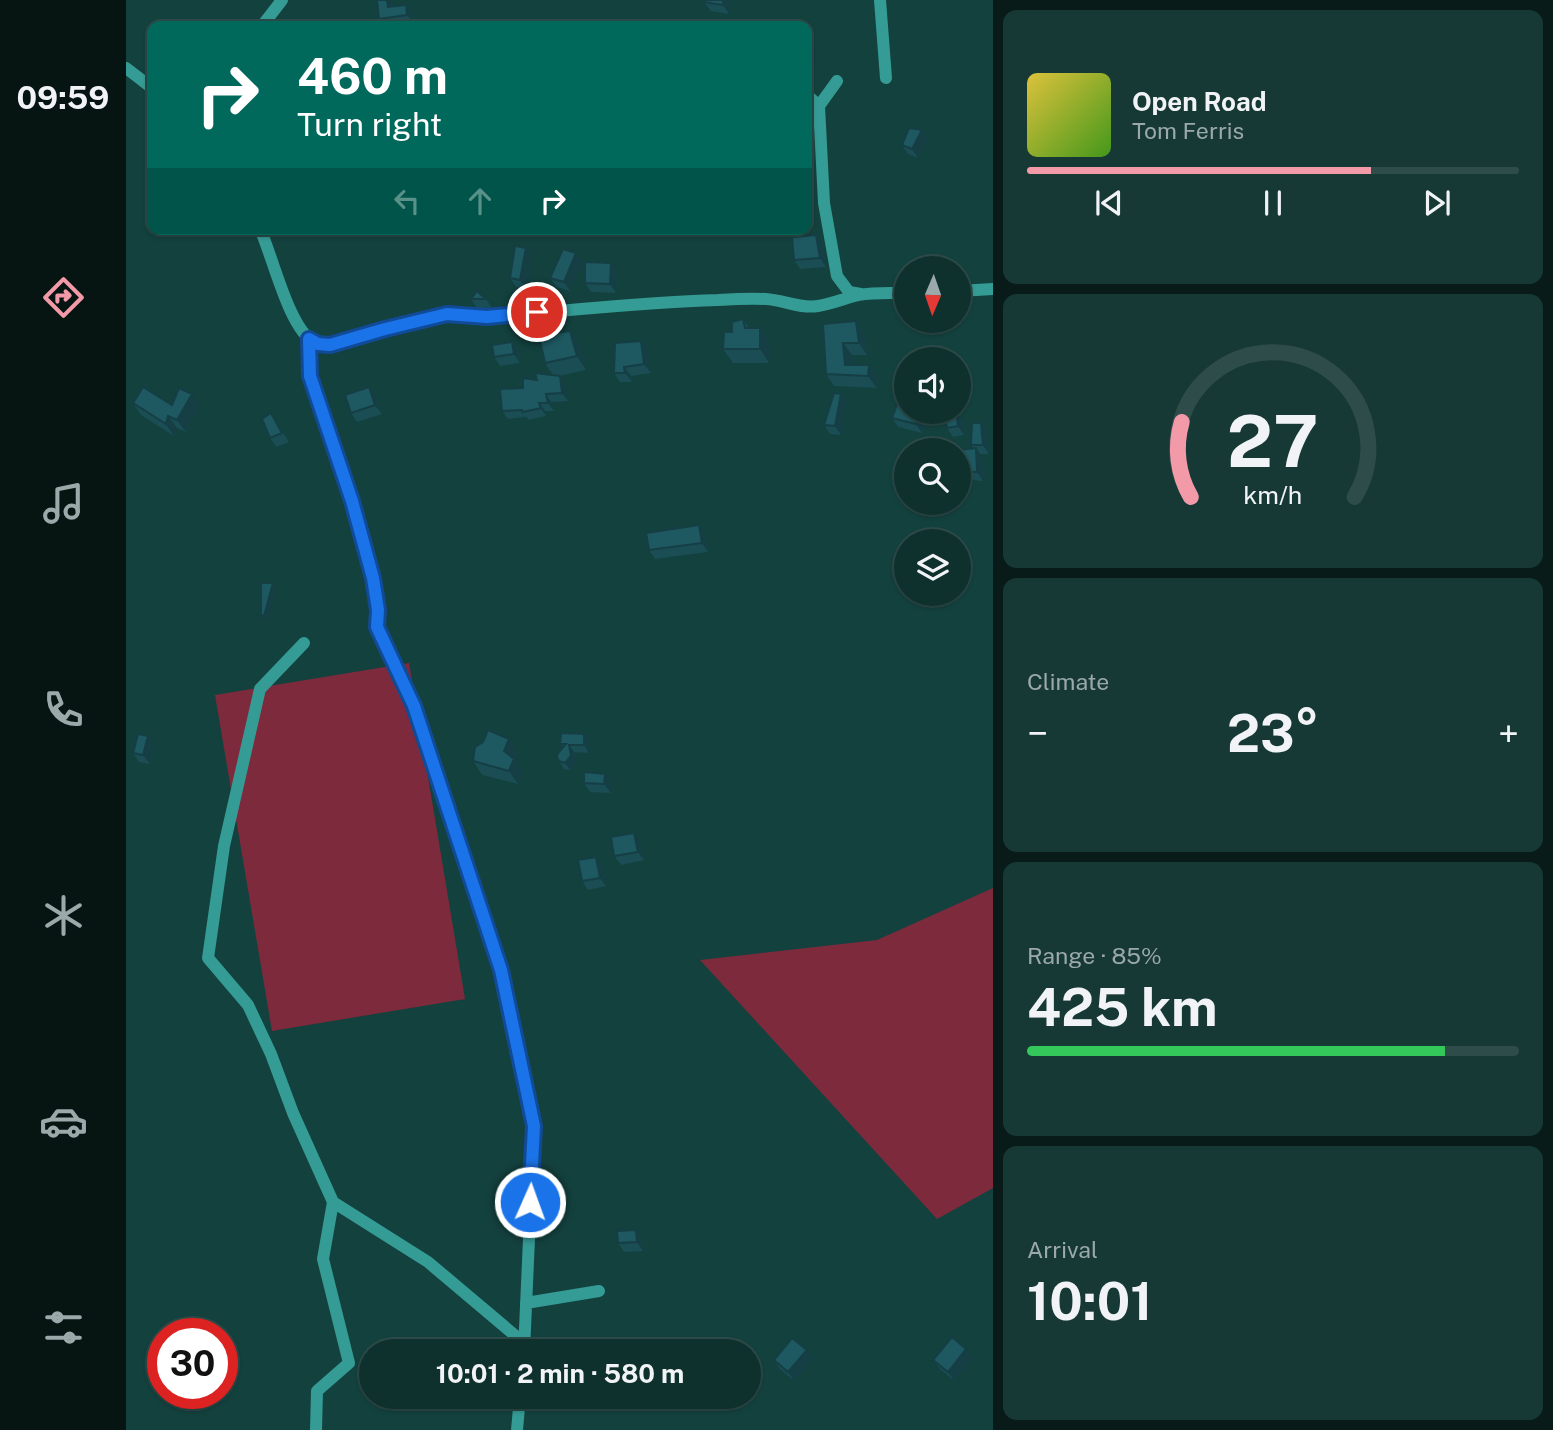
<!DOCTYPE html>
<html lang="en">
<head>
<meta charset="utf-8">
<style>
  :root { --surface:#0e312e; --page:#173936; --text:#f1f3f6; --muted:#9ba9aa; --line:#2e4c4a; --accent:#f39aa8 }
  body { margin:0; font-family:"Public Sans",sans-serif; background:var(--page); color:var(--text); height:100vh; display:flex; flex-direction:column; font-size:26px; white-space:nowrap }
  * { box-sizing:border-box; margin:0 }
  p { font-size:23px; color:var(--muted) }
  .icon { flex:none; width:38px; height:38px; fill:none; stroke:currentColor; stroke-width:2; stroke-linecap:round; stroke-linejoin:round }
  .map { position:relative; flex:1; overflow:hidden }
  .drawer { display:flex; flex-direction:column; gap:10px; padding:10px; background:#081b19; width:560px }
  .drawer>* { flex:none }
  .guide { position:absolute; left:21px; top:21px; width:665px; height:214px; border-radius:14px; box-shadow:0 2px 5px #0004,0 0 0 2px var(--line); background:#00695c; color:#fff; overflow:hidden }
  .needle { width:46px; rotate:182deg }
  .controls { position:absolute; left:768px; top:256px; display:grid; gap:14px }
  .controls a { display:grid; place-items:center; width:77px; height:77px; border-radius:50%; background:var(--surface); box-shadow:0 2px 5px #0004,0 0 0 2px var(--line); font-size:35px }
  .speed { position:absolute; left:21px; top:1318px; display:flex; gap:14px; font-size:35px; font-weight:700; text-align:center }
  .speed>* { display:grid; place-content:center; width:91px; height:91px; border-radius:50%; background:var(--surface); box-shadow:0 2px 5px #0004,0 0 0 2px var(--line); line-height:1 }
  .speed .limit { border:10px solid #d22; background:#fff; color:#111 }
  .pin { position:absolute; display:grid; place-items:center; width:60px; height:60px; color:#fff; margin:-30px; border:4px solid #fff; border-radius:50%; box-shadow:0 2px 7px #0007 }
  .me { position:absolute; width:77px; margin:-38px; rotate:2deg; stroke-linejoin:round; filter:drop-shadow(0 0 5px #0008) }
  .turn { display:flex; align-items:center; gap:24px; height:147px; padding:0 35px; font-size:32px }
  .turn .icon { width:91px; height:91px; stroke-width:2.5 }
  .turn b { display:block; font-size:49px; line-height:60px }
  .lanes { display:flex; align-items:center; height:66px; padding:0 35px; background:#0003; justify-content:center; gap:35px; direction:ltr }
  .lanes .off { opacity:.35 }
  .big { font-size:52px; font-weight:700; line-height:1.1 }
  .drawer .widget { flex:1; display:flex; flex-direction:column; justify-content:center; gap:10px; min-width:0; padding:0 24px; border-radius:14px; background:var(--page) }
  .drawer .dial { align-items:center; gap:0 }
  .dial svg { height:182px; overflow:visible; fill:none; stroke:var(--line); stroke-width:7; stroke-linecap:round; text-anchor:middle }
  .dial text { fill:var(--text); stroke:none }
  .song { display:flex; align-items:center; gap:21px }
  .cover { width:84px; height:84px; border-radius:10px; background:linear-gradient(135deg,hsl(50 70% 55%),hsl(100 70% 35%)) }
  .played { height:7px; border-radius:4px; background:linear-gradient(90deg,var(--accent) 70%,var(--line) 70%) }
  .keys { display:flex; justify-content:space-around; direction:ltr }
  .heat { display:flex; justify-content:space-between; align-items:center; font-size:38px; direction:ltr }
  .charge { height:10px; border-radius:5px; background:linear-gradient(90deg,#34c759 85%,var(--line) 0) }
  .trip { position:absolute; left:233px; top:1339px; width:402px; height:70px; border-radius:35px; background:var(--surface); box-shadow:0 2px 5px #0004,0 0 0 2px var(--line); font-weight:700; line-height:70px; text-align:center }
  main { display:flex; flex:1; min-height:0 }
  .tabs { display:flex; flex-direction:column; width:126px; justify-content:space-around; align-items:center; background:#061412; color:var(--muted) }
  .tabs .icon { width:49px; height:49px }
  .tabs .selected { color:var(--accent) }
  .tabs b { font-size:32px; color:var(--text) }
  .map>svg:first-child { display:block }
  .green { fill:#7d2a3d }
  .lines { fill:none; stroke-linecap:round; stroke-linejoin:round }
  .street { stroke:#359b95; stroke-width:12 }
  .wall { fill:#1a4d54 }
  .shaded-wall { fill:#153e45 }
  .building { fill:#1e5962; stroke:#153e45; stroke-width:2 }
  .route-casing { stroke:#114b97; stroke-width:18 }
  .route { stroke:#1a73e8; stroke-width:12 }
</style>
</head>
<body>
<main>
<nav class="tabs">
<b>09:59</b>
<svg class="icon selected" aria-label="directions" viewBox="0 0 24 24"><path d="M12 3l9 9-9 9-9-9zM9 14v-3h6M13 9l2 2-2 2"/></svg>
<svg class="icon" aria-label="music" viewBox="0 0 24 24"><path d="M9 18V5l10-2v13"/><circle cx="6" cy="18" r="3"/><circle cx="16" cy="16" r="3"/></svg>
<svg class="icon" aria-label="phone" viewBox="0 0 24 24"><path d="M5 4h4l2 5-3 2q2 4 5 5l2-3 5 2v4C11 20 4 13 5 4z"/></svg>
<svg class="icon" aria-label="climate" viewBox="0 0 24 24"><path d="M12 3v18M4 7l16 10M4 17L20 7"/></svg>
<svg class="icon" aria-label="car" viewBox="0 0 24 24"><path d="M5 17H2v-5l4-1 3-4h7l3 4 3 1v5h-3M9 17h6M6 11h13"/><circle cx="7" cy="17" r="2"/><circle cx="17" cy="17" r="2"/></svg>
<svg class="icon" aria-label="filters" viewBox="0 0 24 24"><path d="M4 7h16M4 17h16"/><circle cx="9" cy="7" r="2"/><circle cx="15" cy="17" r="2"/></svg>
</nav>
<div class="map">
<svg width="867" height="1430" viewBox="0 0 867 1430">
  <rect width="100%" height="100%" fill="#13413e"/>
  <!-- green -->
  <path class="green" d="M283 663 339 999 146 1031 89 695Z
    M867 888V1188L811 1219 574 960 751 940Z"/>
  <g class="lines">
    <!-- street -->
    <path class="street" d="M754 0 760 78
      M136 26 156 0
      M0 68 26 88
      M711 81 693 106 698 203 711 276 723 292 735 294
      M681 95 693 106
      M134 229C147 257 163 329 188 342 208 352 292 316 322 315 336 314 350 318 364 317 440 311 515 302 592 300 608 299 624 298 640 299 657 300 674 309 692 306 706 304 719 298 733 295 748 292 765 293 780 293
      M833 291 867 289
      M182 339 184 376 226 501 247 578 252 609 251 627 288 706 375 970 408 1127 398 1351
      M178 643 134 689 98 846 82 958 122 1005 145 1054 167 1113 207 1202 197 1259 223 1363 191 1391 190 1430
      M207 1202 302 1262 398 1343
      M400 1303 473 1291
      M391 1430 394 1396"/>
  </g>
  <!-- wall -->
  <path class="wall" d="M605 0 603 14 585 11 578 2Z
    M280 5 286 14 288 24 270 26H258L253 19Z
    M681 38H682L689 47V69H681Z
    M802 139 792 158 782 154 776 145Z
    M690 235 696 244 700 267 674 269 668 260Z
    M450 253 456 262 444 291 431 287 424 278Z
    M406 257 401 289 390 287 384 278Z
    M485 263 491 272 490 293 465 292 459 283Z
    M345 299H360L366 308H351Z
    M617 319 623 328H634L643 341V363H607L597 349 606 332Z
    M730 321 738 333 741 355H726L727 365H743L751 377V388L708 386 700 374Z
    M444 331 453 344 460 370 433 376 439 384 442 401 425 402 428 411H419L420 416 402 420 401 417 382 419 376 411 397 388 411 380 427 375 419 363Z
    M515 341 522 349 525 373 505 376 506 382H494L488 373Z
    M386 342 393 351 394 363 374 366 368 357Z
    M250 396 256 414 231 422 225 413Z
    M7 403 46 405H74L60 432 51 428 48 436 15 415Z
    M721 403 715 435 704 434 698 425Z
    M833 408 835 411 838 435 827 437 821 428 833 411Z
    M780 411H802L805 416 796 433 772 427 766 418Z
    M145 413 163 442 150 447 144 438Z
    M855 423 861 432 863 454H853L856 457 857 481 833 479V450L848 449 845 445Z
    M573 525 579 534 582 552 529 559 523 550Z
    M22 736 28 745 24 764 13 762 7 753Z
    M383 739 392 752 389 760 398 773 392 784 356 775 347 761Z
    M463 742V753L448 752 450 764 444 770 438 769 433 761 437 747 434 744Z
    M458 783H485V793L464 792Z
    M514 842 518 860 495 865 488 856Z
    M470 857 477 866 480 886 462 890 456 881Z
    M510 1230 516 1239 517 1251 498 1252 492 1243Z
    M681 1350 687 1359 668 1381 654 1369 648 1360Z
    M847 1358 828 1381 814 1369 807 1360Z"/>
  <!-- shaded-wall -->
  <path class="shaded-wall" d="M261 0H266L269 16 262 7Z
    M597 0H605L603 14 597 5Z
    M280 5 286 14 288 24 281 15Z
    M682 38 689 47V69L683 60Z
    M796 130 802 139 792 158 786 149Z
    M690 235 696 244 700 267 694 258Z
    M400 248 406 257 401 289 394 280Z
    M450 253 456 262 444 291 438 282Z
    M485 263 491 272 490 293 484 284Z
    M730 321 738 333 741 355 733 343Z
    M634 328 643 341V363L634 349Z
    M444 331 453 344 460 370 451 356Z
    M515 341 522 349 525 373 518 364Z
    M386 342 393 351 394 363 388 354Z
    M717 343 726 355 728 377 719 365Z
    M743 365 751 377V388L742 376Z
    M498 367 505 376 506 382 499 373Z
    M434 376 439 384 442 401 436 393Z
    M243 387 250 396 256 414 249 405Z
    M66 394 74 405 60 432 51 420Z
    M420 394 425 402 428 411 422 403Z
    M715 394 721 403 715 435 709 426Z
    M413 403 419 411 420 416 415 408Z
    M833 408 835 411 838 435 832 426 830 411H833Z
    M797 411H802L805 416 796 433 790 424Z
    M42 416 51 428 48 436 40 424Z
    M855 423 861 432 863 454 857 445Z
    M850 448 856 457 857 481 851 472Z
    M573 525 579 534 582 552 576 543Z
    M147 583 150 588 142 620 138 616Z
    M458 734 463 742V753L458 745Z
    M22 736 28 745 24 764 17 755Z
    M383 739 392 752 389 760 398 773 392 784 383 771 378 751Z
    M443 745 448 752 450 764 444 770 439 763Z
    M479 774 485 783V793L478 784Z
    M508 833 514 842 518 860 512 852Z
    M470 857 477 866 480 886 474 878Z
    M510 1230 516 1239 517 1251 511 1242Z
    M840 1349 847 1358 828 1381 822 1372Z
    M681 1350 687 1359 668 1381 662 1372Z"/>
  <!-- building -->
  <path class="building" d="M251 0H261L262 7 280 5 281 15 253 19Z
    M579 0H597V5L578 2Z
    M681 38H682L683 60H681Z
    M783 128 796 130 786 149 776 145Z
    M690 235 694 258 668 260 666 237Z
    M389 246 400 248 394 280 384 278Z
    M437 249 450 253 438 282 424 278Z
    M459 262 485 263 484 284 459 283Z
    M351 291 360 299H345Z
    M617 319 619 328H634V349H597L598 332H606V322Z
    M730 321 733 343H717L719 365H743L742 376 700 374 697 324Z
    M444 331 451 356 419 363 413 336Z
    M515 341 518 364 498 367 499 373H488L489 343Z
    M386 342 388 354 368 357 366 345Z
    M409 373 434 376 436 393 420 394 422 403H413L415 408 397 412 396 410 376 411 374 389 397 388V378L411 380Z
    M17 387 46 405 53 388 66 394 51 420 42 416 40 424 7 403Z
    M243 387 249 405 225 413 219 395Z
    M708 393 715 394 709 426 698 425Z
    M774 397 780 400V411H797L790 424 766 418Z
    M818 411H830L832 426 821 428Z
    M145 413 156 433 144 438 136 419Z
    M846 423H855L857 445H845Z
    M850 448 851 472 833 471V450Z
    M573 525 576 543 523 550 520 533Z
    M135 583H147L138 616 135 615Z
    M362 730 383 739 378 751 388 759 383 771 347 761 349 747 357 742Z
    M435 733 458 734V745H443L445 756 439 763 433 761 431 757 432 753 440 744H434Z
    M12 734 22 736 17 755 7 753Z
    M458 772 479 774 478 784 458 783Z
    M508 833 512 852 488 856 485 837Z
    M470 857 474 878 456 881 452 860Z
    M510 1230 511 1242 492 1243 491 1231Z
    M826 1337 840 1349 822 1372 807 1360Z
    M666 1338 681 1350 662 1372 648 1360Z"/>
  <g class="lines">
    <defs>
      <path id="route" d="M404 1202 408 1126 375 970 288 706 251 627 252 610 247 578 226 501 184 376 183 339 192 344 204 345 259 329 321 314 361 317 411 312"/>
    </defs>
    <!-- route casing -->
    <use href="#route" class="route-casing"/>
    <!-- route -->
    <use href="#route" class="route"/>
  </g>
</svg>
<div class="controls">
<a><svg class="needle" viewBox="-14 -14 28 28"><path d="M0-13l5 13h-10z" fill="#e53935"/><path d="M0 13l5-13h-10z" fill="#9ba9aa"/></svg></a>
<a><svg class="icon" aria-label="sound" viewBox="0 0 24 24"><path d="M4 9h4l5-4v14l-5-4H4zM17 9q2 3 0 6"/></svg></a>
<a><svg class="icon" aria-label="search" viewBox="0 0 24 24"><circle cx="10" cy="10" r="6"/><path d="M15 15l6 6"/></svg></a>
<a><svg class="icon" aria-label="layers" viewBox="0 0 24 24"><path d="M12 4l9 5-9 5-9-5zM3 14l9 5 9-5"/></svg></a>
</div>
<div class="speed"><div class="limit">30</div></div>
<div class="pin" style="left:411px;top:312px;background:#d93025"><svg class="icon" aria-label="arrive" viewBox="0 0 24 24"><path d="M6 21V4h12l-3 4 3 4H6"/></svg></div>
<svg class="me" style="left:404px;top:1202px" viewBox="-20 -20 40 40"><circle r="17" fill="#1a73e8" stroke="#fff" stroke-width="3"/><path d="M0-11L8 9 0 5-8 9z" fill="#fff"/></svg>
<div class="trip">10:01 · 2 min · 580 m</div>
<div class="guide">
<div class="turn"><svg class="icon" aria-label="right" viewBox="0 0 24 24"><path d="M7 20v-9h11M14 6l5 5-5 5"/></svg><div><b>460 m</b>Turn right</div></div>
<div class="lanes"><svg class="icon off" aria-label="left" viewBox="0 0 24 24"><path d="M17 20v-9H6M10 6l-5 5 5 5"/></svg><svg class="icon off" aria-label="ahead" viewBox="0 0 24 24"><path d="M12 20V5M6 11l6-6 6 6"/></svg><svg class="icon" aria-label="right" viewBox="0 0 24 24"><path d="M7 20v-9h11M14 6l5 5-5 5"/></svg></div>
</div>
</div>
<section class="drawer">
<div class="widget">
<div class="song"><i class="cover"></i><div><b>Open Road</b><p>Tom Ferris</p></div></div>
<div class="played"></div>
<div class="keys"><svg class="icon" aria-label="previous" viewBox="0 0 24 24"><path d="M18 5L8 12l10 7zM5 5v14"/></svg><svg class="icon" aria-label="pause" viewBox="0 0 24 24"><path d="M8 5v14M16 5v14"/></svg><svg class="icon" aria-label="next" viewBox="0 0 24 24"><path d="M6 5l10 7-10 7zM19 5v14"/></svg></div>
</div>
<div class="widget dial"><svg viewBox="0 0 100 80">
<path d="M14 69A42 42 0 1 1 86 69"/>
<path d="M14 69A42 42 0 0 1 10 36" stroke="#f39aa8"/>
<text x="50" y="56" font-size="32" font-weight="700">27</text>
<text x="50" y="72" font-size="11">km/h</text>
</svg></div>
<div class="widget"><p>Climate</p>
<div class="heat"><a>−</a><b class="big">23°</b><a>+</a></div>
</div>
<div class="widget"><p>Range · 85%</p><b class="big">425 km</b><div class="charge"></div></div>
<div class="widget"><p>Arrival</p><b class="big">10:01</b></div>
</section>
</main>
</body>
</html>
